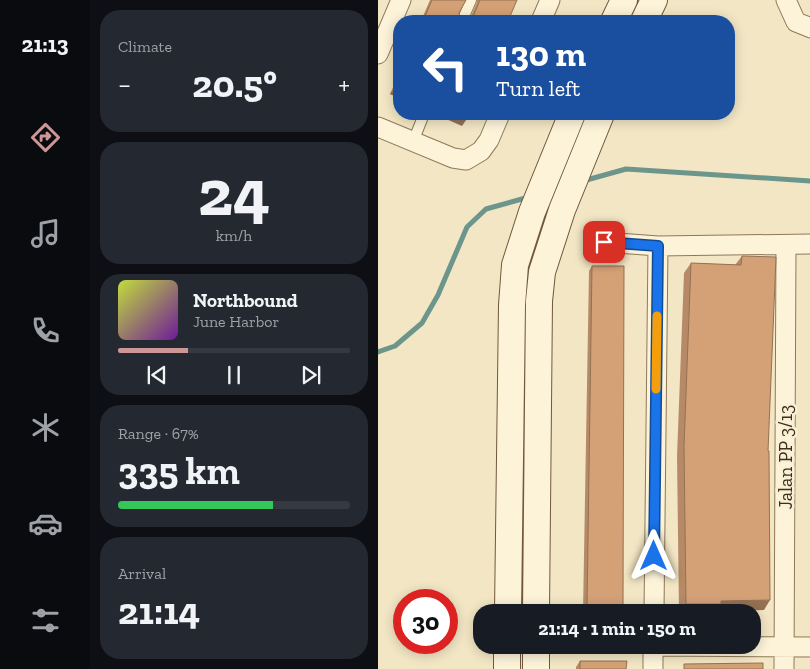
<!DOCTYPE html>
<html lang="en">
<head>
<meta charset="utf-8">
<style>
  :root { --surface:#171b24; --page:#242831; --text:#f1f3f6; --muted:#9ea1a6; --line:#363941; --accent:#ce9797 }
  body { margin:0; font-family:"Zilla Slab",serif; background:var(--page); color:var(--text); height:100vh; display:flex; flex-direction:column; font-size:19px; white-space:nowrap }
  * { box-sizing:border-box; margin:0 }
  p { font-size:16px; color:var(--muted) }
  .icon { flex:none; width:28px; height:28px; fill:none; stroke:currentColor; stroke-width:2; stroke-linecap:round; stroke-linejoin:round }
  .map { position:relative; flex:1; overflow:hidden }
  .panel { display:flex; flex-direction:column; gap:10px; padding:10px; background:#0d0f14; width:288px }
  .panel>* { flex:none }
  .top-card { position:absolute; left:15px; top:15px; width:342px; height:105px; border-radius:20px; box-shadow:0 2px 12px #0003; background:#1a4fa0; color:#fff; overflow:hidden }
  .speed { position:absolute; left:15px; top:589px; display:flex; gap:10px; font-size:25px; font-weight:700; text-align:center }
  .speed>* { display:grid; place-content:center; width:65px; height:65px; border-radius:50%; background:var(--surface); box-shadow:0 2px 12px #0003; line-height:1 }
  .speed .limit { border:8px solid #d22; background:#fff; color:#111 }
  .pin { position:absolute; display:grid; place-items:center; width:42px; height:42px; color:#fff; margin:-21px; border-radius:10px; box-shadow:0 2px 8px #0006 }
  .me { position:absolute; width:55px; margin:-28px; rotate:0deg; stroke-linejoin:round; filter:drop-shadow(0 0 4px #0008) }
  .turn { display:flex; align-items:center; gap:18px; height:105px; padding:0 20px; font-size:22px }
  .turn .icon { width:65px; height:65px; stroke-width:2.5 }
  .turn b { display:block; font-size:35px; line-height:42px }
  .big { font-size:38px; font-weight:700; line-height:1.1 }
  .panel .widget { flex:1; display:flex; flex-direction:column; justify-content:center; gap:8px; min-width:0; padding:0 18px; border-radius:20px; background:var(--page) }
  .panel .dial { align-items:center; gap:0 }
  .dial b { font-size:65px; line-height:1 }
  .song { display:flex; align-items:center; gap:15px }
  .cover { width:60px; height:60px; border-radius:8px; background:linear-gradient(135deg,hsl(70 70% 55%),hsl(280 70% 35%)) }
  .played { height:5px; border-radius:2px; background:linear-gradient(90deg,var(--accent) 30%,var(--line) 30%) }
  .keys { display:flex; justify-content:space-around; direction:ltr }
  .heat { display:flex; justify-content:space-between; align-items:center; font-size:28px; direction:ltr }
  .charge { height:8px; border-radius:4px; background:linear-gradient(90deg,#34c759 67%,var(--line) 0) }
  .trip { position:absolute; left:95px; top:604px; width:288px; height:50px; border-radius:20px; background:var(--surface); box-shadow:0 2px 12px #0003; font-weight:700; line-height:50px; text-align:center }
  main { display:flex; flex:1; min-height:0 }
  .dock { display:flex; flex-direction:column; width:90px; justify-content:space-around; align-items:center; background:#090b0e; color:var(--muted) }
  .dock .icon { width:35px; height:35px }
  .dock .on { color:var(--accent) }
  .dock b { font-size:22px; color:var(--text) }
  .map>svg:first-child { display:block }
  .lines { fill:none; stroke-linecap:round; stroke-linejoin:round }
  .stream { stroke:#6c958c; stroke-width:5 }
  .service-casing { stroke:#8f7858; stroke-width:12 }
  .minor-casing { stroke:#8f7858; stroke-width:21 }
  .secondary-casing { stroke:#71583c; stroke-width:28 }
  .service { stroke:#fcf3d9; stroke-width:10 }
  .minor { stroke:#fcf3d9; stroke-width:19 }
  .secondary { stroke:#fcf3d9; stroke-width:26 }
  .wall { fill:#b68a66 }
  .shaded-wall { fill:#947153 }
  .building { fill:#d4a177; stroke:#947153 }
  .route-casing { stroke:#114b97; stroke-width:12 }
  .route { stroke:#1a73e8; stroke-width:9 }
  .slow { stroke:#f59e0b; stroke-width:9 }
  .labels { text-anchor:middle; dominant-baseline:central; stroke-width:5; stroke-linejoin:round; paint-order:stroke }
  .street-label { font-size:19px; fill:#3e2e1e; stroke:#f9f0d5 }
</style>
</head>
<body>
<main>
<nav class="dock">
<b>21:13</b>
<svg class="icon on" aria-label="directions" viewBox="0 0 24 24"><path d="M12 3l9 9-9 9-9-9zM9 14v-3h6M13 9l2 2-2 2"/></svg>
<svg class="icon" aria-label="music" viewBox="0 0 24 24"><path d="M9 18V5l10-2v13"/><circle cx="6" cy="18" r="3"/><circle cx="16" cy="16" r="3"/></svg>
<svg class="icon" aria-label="phone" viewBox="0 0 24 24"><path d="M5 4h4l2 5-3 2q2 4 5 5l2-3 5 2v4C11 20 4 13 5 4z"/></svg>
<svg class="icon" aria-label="climate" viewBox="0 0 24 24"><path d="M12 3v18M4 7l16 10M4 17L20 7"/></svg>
<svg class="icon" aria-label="car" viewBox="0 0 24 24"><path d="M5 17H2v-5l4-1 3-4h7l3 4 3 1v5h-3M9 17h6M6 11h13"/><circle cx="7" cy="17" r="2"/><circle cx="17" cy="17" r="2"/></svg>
<svg class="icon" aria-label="filters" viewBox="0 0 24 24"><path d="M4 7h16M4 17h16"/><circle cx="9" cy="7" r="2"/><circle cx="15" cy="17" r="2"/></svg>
</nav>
<section class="panel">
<div class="widget"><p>Climate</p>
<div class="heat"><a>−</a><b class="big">20.5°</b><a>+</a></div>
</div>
<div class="widget dial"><b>24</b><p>km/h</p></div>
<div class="widget">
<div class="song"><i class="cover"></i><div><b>Northbound</b><p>June Harbor</p></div></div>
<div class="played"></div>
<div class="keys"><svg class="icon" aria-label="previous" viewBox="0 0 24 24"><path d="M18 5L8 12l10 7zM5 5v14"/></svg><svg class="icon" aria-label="pause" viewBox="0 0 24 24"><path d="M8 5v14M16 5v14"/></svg><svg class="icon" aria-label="next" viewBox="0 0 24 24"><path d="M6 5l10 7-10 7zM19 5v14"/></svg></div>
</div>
<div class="widget"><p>Range · 67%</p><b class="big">335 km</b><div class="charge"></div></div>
<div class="widget"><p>Arrival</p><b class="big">21:14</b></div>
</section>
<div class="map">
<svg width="433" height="669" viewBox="0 0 433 669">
  <rect width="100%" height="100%" fill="#f2e6c4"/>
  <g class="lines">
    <!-- stream -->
    <path class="stream" d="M205 181 248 169 433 181
      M0 352 17 346 44 323 60 295 89 227 108 209 151 197"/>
    <defs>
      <path id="service" d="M84 21 93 0
        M35 142 46 114"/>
      <path id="minor" d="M408 0 418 22 433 28
        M163 21 172 0
        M0 54 23 0
        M0 127 75 158 88 160 103 151 111 140 122 114
        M226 242 280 246 433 244
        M276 612 280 246
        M275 646 433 647
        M275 669V645
        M406 669 408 245"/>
      <path id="secondary" d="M236 21 246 0
        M266 21 276 0
        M130 612 134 305 137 265 154 212 194 114
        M158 612 161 301 164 272 184 210 223 114
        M129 669V645
        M158 669V645"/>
    </defs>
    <!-- service casing -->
    <use href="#service" class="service-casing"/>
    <!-- minor casing -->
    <use href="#minor" class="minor-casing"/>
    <!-- secondary casing -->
    <use href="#secondary" class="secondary-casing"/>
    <!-- service -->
    <use href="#service" class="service"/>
    <!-- minor -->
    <use href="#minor" class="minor"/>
    <!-- secondary -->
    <use href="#secondary" class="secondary"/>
  </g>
  <!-- wall -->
  <path class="wall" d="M52 0H88L81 13 82 19 85 21H43Z
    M99 0H139L91 21 99 2Z
    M21 74V98L12 94Z
    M364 256 390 451 386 610 338 611 337 612H301L299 456 306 273 313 263 357 265Z
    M214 266 242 612H205L211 271Z
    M202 661 248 669H198V667Z"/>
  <!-- shaded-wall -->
  <path class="shaded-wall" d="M16 89 21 91V98L12 94Z
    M57 114H72L88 120 84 126Z
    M392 600 386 610 338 611 337 612H302L308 604 343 601Z
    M209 608H245L242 612H206Z"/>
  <!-- building -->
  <path class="building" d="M54 0H88L81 13 82 19 85 21H45Z
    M102 0H139L130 21H92L94 19Z
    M21 77V91L16 89Z
    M72 114H90L88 120Z
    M364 256 398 257 390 451H391L392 600 343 601V604H308L306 446 313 263 363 265Z
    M214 266H246L245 608H209Z
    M202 661H249L248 669H202Z
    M385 663V669H306V664Z"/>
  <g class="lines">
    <defs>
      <path id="route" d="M226 242 280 246 276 556"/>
    </defs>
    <!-- route casing -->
    <use href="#route" class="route-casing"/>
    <!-- route -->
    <use href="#route" class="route"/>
    <!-- slow -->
    <path class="slow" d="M278 389 279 316"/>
  </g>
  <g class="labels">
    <!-- street labels -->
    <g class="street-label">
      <text transform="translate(407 457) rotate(-90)">Jalan PP 3/13</text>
    </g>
  </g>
</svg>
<div class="speed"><div class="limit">30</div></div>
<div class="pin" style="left:226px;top:242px;background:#d93025"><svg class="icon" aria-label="arrive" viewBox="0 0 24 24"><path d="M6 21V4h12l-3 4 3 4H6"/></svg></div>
<svg class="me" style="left:276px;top:556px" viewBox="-20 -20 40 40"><path d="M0-17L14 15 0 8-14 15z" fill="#1a73e8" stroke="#fff" stroke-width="4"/></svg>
<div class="trip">21:14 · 1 min · 150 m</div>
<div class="top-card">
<div class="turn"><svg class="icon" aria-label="left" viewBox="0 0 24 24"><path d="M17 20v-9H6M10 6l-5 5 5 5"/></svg><div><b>130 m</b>Turn left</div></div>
</div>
</div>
</main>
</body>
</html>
